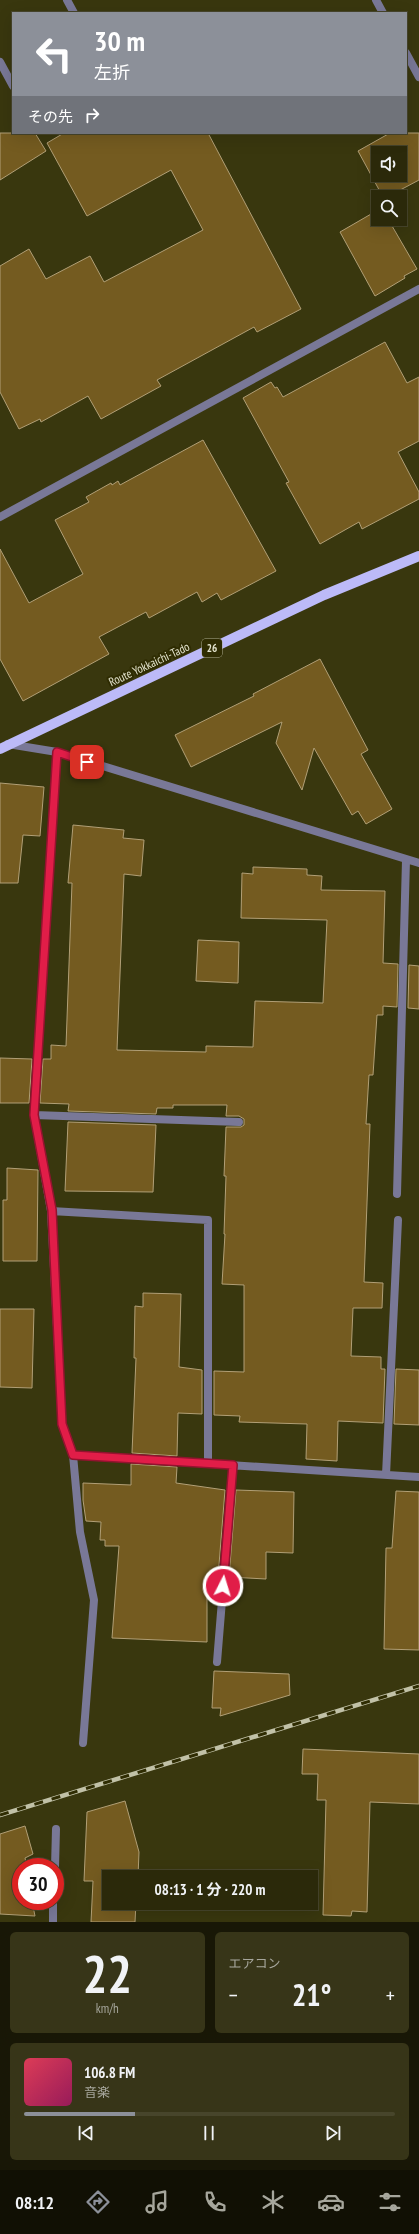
<!DOCTYPE html>
<html lang="ja">
<head>
<meta charset="utf-8">
<style>
  :root { --surface:#2b290a; --page:#373518; --text:#f1f3f6; --muted:#a6a69c; --line:#47452b; --accent:#8c9099 }
  body { margin:0; font-family:"PT Sans Narrow","Noto Sans JP",sans-serif; background:var(--page); color:var(--text); height:100vh; display:flex; flex-direction:column; font-size:15px; white-space:nowrap }
  * { box-sizing:border-box; margin:0 }
  p { font-size:13px; color:var(--muted) }
  .icon { flex:none; width:22px; height:22px; fill:none; stroke:currentColor; stroke-width:2; stroke-linecap:round; stroke-linejoin:round }
  .map { position:relative; height:1922px; overflow:hidden }
  .drawer { display:flex; flex-direction:column; gap:10px; padding:10px; background:#181706; flex:1 }
  .drawer>* { flex:none }
  .top-card { position:absolute; left:12px; top:12px; width:395px; height:122px; border-radius:0px; box-shadow:0 4px 16px #0002,0 0 0 1px var(--line); background:#8c9099; color:#fff; overflow:hidden }
  .buttons { position:absolute; left:371px; top:146px; display:grid; gap:8px }
  .buttons a { display:grid; place-items:center; width:36px; height:36px; border-radius:0px; background:var(--surface); box-shadow:0 4px 16px #0002,0 0 0 1px var(--line); font-size:20px }
  .speed { position:absolute; left:12px; top:1858px; display:flex; gap:8px; font-size:20px; font-weight:700; text-align:center }
  .speed>* { display:grid; place-content:center; width:52px; height:52px; border-radius:50%; background:var(--surface); box-shadow:0 4px 16px #0002,0 0 0 1px var(--line); line-height:1 }
  .speed .limit { border:6px solid #d22; background:#fff; color:#111 }
  .pin { position:absolute; display:grid; place-items:center; width:34px; height:34px; color:#fff; margin:-17px; border-radius:8px; box-shadow:0 2px 6px #0006 }
  .me { position:absolute; width:44px; margin:-22px; rotate:5deg; stroke-linejoin:round; filter:drop-shadow(0 0 3px #0008) }
  .turn { display:flex; align-items:center; gap:14px; height:84px; padding:0 16px; font-size:18px }
  .turn .icon { width:52px; height:52px; stroke-width:2.5 }
  .turn b { display:block; font-size:28px; line-height:34px }
  .then { display:flex; align-items:center; height:38px; padding:0 16px; background:#0003; gap:8px; font-size:15px }
  .big { font-size:30px; font-weight:700; line-height:1.1 }
  .drawer .widget { flex:1; display:flex; flex-direction:column; justify-content:center; gap:6px; min-width:0; padding:0 14px; border-radius:6px; background:var(--page) }
  .drawer .dial { align-items:center; gap:0 }
  .dial b { font-size:52px; line-height:1 }
  .song { display:flex; align-items:center; gap:12px }
  .cover { width:48px; height:48px; border-radius:6px; background:linear-gradient(135deg,hsl(350 70% 55%),hsl(330 70% 35%)) }
  .played { height:4px; border-radius:2px; background:linear-gradient(90deg,var(--accent) 30%,var(--line) 30%) }
  .keys { display:flex; justify-content:space-around; direction:ltr }
  .heat { display:flex; justify-content:space-between; align-items:center; font-size:22px; direction:ltr }
  .drawer .tiles { flex:1; display:grid; gap:10px; grid-template-columns:1fr 1fr }
  .widget:last-child { grid-column:span 2 }
  .trip { position:absolute; left:102px; top:1870px; width:216px; height:40px; border-radius:0px; background:var(--surface); box-shadow:0 4px 16px #0002,0 0 0 1px var(--line); font-weight:700; line-height:40px; text-align:center }
  .menu { display:flex; height:64px; justify-content:space-around; align-items:center; background:#111004; color:var(--muted) }
  .menu .icon { width:28px; height:28px }
  .menu .selected { color:var(--accent) }
  .menu b { font-size:18px; color:var(--text) }
  .map>svg:first-child { display:block }
  .building { fill:#745b20; stroke:#b19f76; fill-rule:evenodd }
  .lines { fill:none; stroke-linecap:round; stroke-linejoin:round }
  .minor { stroke:#797897; stroke-width:8 }
  .primary { stroke:#bcbaf8; stroke-width:10 }
  .rail-casing { stroke:#c1c1a7; stroke-width:4.5 }
  .rail { stroke:#2f2c02; stroke-width:3; stroke-dasharray:9; stroke-linecap:butt }
  .route-casing { stroke:#92132f; stroke-width:10 }
  .route { stroke:#e11d48; stroke-width:7 }
  .labels { text-anchor:middle; dominant-baseline:central; stroke-width:4; stroke-linejoin:round; paint-order:stroke }
  .shield { fill:#2f2c02; stroke:#adac90; stroke-width:1 }
  .shield-label { font-size:11px; font-weight:bold; fill:#e3e3cd }
  .street-label { font-size:12px; fill:#e3e3cd; stroke:#2f2c02 }
</style>
</head>
<body>
<div class="map">
<svg width="419" height="1922" viewBox="0 0 419 1922">
  <rect width="100%" height="100%" fill="#39370e"/>
  <!-- building -->
  <path class="building" d="M0 133H35L46 151 0 180Z
    M64 133H208L301 309 257 332 254 327 157 380 161 386 101 419 88 396 41 422 40 419 19 429 0 392V266L29 249 46 279 90 256 104 282 203 230 171 170 87 216 47 143Z
    M390 133H419V180L387 197H383L358 151ZM378 153H400V175H378Z
    M378 210V219H388L417 269 404 276 405 278 375 296 340 232Z
    M385 342 407 383 419 377V441L398 452 419 492V499L362 529 359 522 320 544 286 483 289 482 243 398 271 382 275 388 277 387 283 397Z
    M203 440 276 571 221 600 217 593 202 602 197 592 149 618 146 612 99 637 109 654 23 701 0 659V549L29 603 83 574 55 520 89 502 86 497 111 483 112 485 118 481 120 485Z
    M320 659 368 750 361 754 392 809 366 824 358 811 352 815 314 748 302 790 276 743 282 722 191 767 175 735 254 696 253 694Z
    M0 783 44 787 40 836 23 835 18 883H0Z
    M73 825 124 830 123 838 144 840 141 876 124 874 117 1050 206 1052V1046L253 1047 255 1001 323 1003 327 920 241 918 242 873 253 874V867L307 869V875L322 876 321 890 385 891 383 963 398 964 397 1007 383 1006V1015H377L373 1075H369L366 1124H370L364 1282 383 1283 382 1308H353L351 1356 381 1357V1369H385L383 1423 338 1421 337 1461 306 1459 307 1424 239 1422 240 1416 214 1415V1371L244 1372V1285L222 1284 225 1234H224L226 1176H224L226 1127H241L244 1125V1119L239 1116H226L227 1105H173V1108H157L156 1114 68 1111 69 1104 40 1103 43 1059H51V1045L66 1046 72 883H68Z
    M198 940 239 942 238 983 196 981Z
    M409 965 419 966V1009L408 1008Z
    M0 1058 32 1059 29 1103H0Z
    M68 1122 156 1125 153 1192 65 1191Z
    M7 1168 38 1170 37 1261H3V1200H7Z
    M143 1293 181 1294 179 1367 202 1370V1414L178 1413 177 1456 132 1453 136 1358H134L135 1306 143 1307Z
    M0 1309H34L32 1388 0 1387Z
    M396 1369 419 1370V1425L394 1424Z
    M131 1464 177 1467 176 1483 225 1490 218 1577 207 1576V1642L112 1638 119 1546H105V1540H100L101 1522 86 1521 83 1500V1483L131 1485Z
    M236 1490 294 1492 293 1553 266 1552V1579L229 1577Z
    M396 1491 419 1492V1650L384 1649 386 1548H392Z
    M214 1671 289 1674 290 1695 220 1716 221 1708H212Z
    M303 1749 419 1754V1804L370 1802 367 1912 352 1911 351 1916 323 1915 326 1800H317L318 1774H302Z
    M125 1801 139 1852 138 1877H109V1903H136L135 1922H91L93 1881H84L87 1812Z
    M25 1826 33 1854 25 1858 27 1867H21V1901H32L35 1916 0 1914V1834Z"/>
  <g class="lines">
    <!-- minor -->
    <path class="minor" d="M67 0 74 13
      M376 0 383 13
      M406 53 419 77
      M0 62 13 86
      M0 517 419 289
      M8 744 57 752 419 863
      M57 752 34 1115 51 1211 62 1424 73 1455 80 1532 94 1600 83 1743
      M34 1115 239 1122
      M397 1194 406 860
      M51 1211 208 1220V1464
      M73 1455 419 1477
      M386 1475 398 1220
      M217 1662 233 1465
      M55 1867 56 1829
      M53 1922V1901"/>
    <!-- primary -->
    <path class="primary" d="M0 749 324 595 419 556"/>
    <defs>
      <path id="rail" d="M0 1815 419 1686"/>
    </defs>
    <!-- rail casing -->
    <use href="#rail" class="rail-casing"/>
    <!-- rail -->
    <use href="#rail" class="rail"/>
  </g>
  <g class="lines">
    <defs>
      <path id="route" d="M87 762 57 752 34 1115 52 1210 62 1424 73 1455 233 1465 223 1586"/>
    </defs>
    <!-- route casing -->
    <use href="#route" class="route-casing"/>
    <!-- route -->
    <use href="#route" class="route"/>
  </g>
  <g class="labels">
    <!-- shield labels -->
    <rect class="shield" x="202" y="639" width="20" height="18" rx="3"/>
    <g class="shield-label">
      <text x="212" y="648">26</text>
    </g>
    <!-- street labels -->
    <g class="street-label">
      <text transform="translate(149 664) rotate(-25)">Route Yokkaichi-Tado</text>
    </g>
  </g>
</svg>
<div class="buttons">
<a><svg class="icon" aria-label="sound" viewBox="0 0 24 24"><path d="M4 9h4l5-4v14l-5-4H4zM17 9q2 3 0 6"/></svg></a>
<a><svg class="icon" aria-label="search" viewBox="0 0 24 24"><circle cx="10" cy="10" r="6"/><path d="M15 15l6 6"/></svg></a>
</div>
<div class="speed"><div class="limit">30</div></div>
<div class="pin" style="left:87px;top:762px;background:#d93025"><svg class="icon" aria-label="arrive" viewBox="0 0 24 24"><path d="M6 21V4h12l-3 4 3 4H6"/></svg></div>
<svg class="me" style="left:223px;top:1586px" viewBox="-20 -20 40 40"><circle r="17" fill="#e11d48" stroke="#fff" stroke-width="3"/><path d="M0-11L8 9 0 5-8 9z" fill="#fff"/></svg>
<div class="trip">08:13 · 1 分 · 220 m</div>
<div class="top-card">
<div class="turn"><svg class="icon" aria-label="left" viewBox="0 0 24 24"><path d="M17 20v-9H6M10 6l-5 5 5 5"/></svg><div><b>30 m</b>左折</div></div>
<div class="then">その先<svg class="icon" aria-label="right" viewBox="0 0 24 24"><path d="M7 20v-9h11M14 6l5 5-5 5"/></svg></div>
</div>
</div>
<section class="drawer">
<div class="tiles">
<div class="widget dial"><b>22</b><p>km/h</p></div>
<div class="widget"><p>エアコン</p>
<div class="heat"><a>−</a><b class="big">21°</b><a>+</a></div>
</div>
<div class="widget">
<div class="song"><i class="cover"></i><div><b>106.8 FM</b><p>音楽</p></div></div>
<div class="played"></div>
<div class="keys"><svg class="icon" aria-label="previous" viewBox="0 0 24 24"><path d="M18 5L8 12l10 7zM5 5v14"/></svg><svg class="icon" aria-label="pause" viewBox="0 0 24 24"><path d="M8 5v14M16 5v14"/></svg><svg class="icon" aria-label="next" viewBox="0 0 24 24"><path d="M6 5l10 7-10 7zM19 5v14"/></svg></div>
</div>
</div>
</section>
<nav class="menu">
<b>08:12</b>
<svg class="icon selected" aria-label="directions" viewBox="0 0 24 24"><path d="M12 3l9 9-9 9-9-9zM9 14v-3h6M13 9l2 2-2 2"/></svg>
<svg class="icon" aria-label="music" viewBox="0 0 24 24"><path d="M9 18V5l10-2v13"/><circle cx="6" cy="18" r="3"/><circle cx="16" cy="16" r="3"/></svg>
<svg class="icon" aria-label="phone" viewBox="0 0 24 24"><path d="M5 4h4l2 5-3 2q2 4 5 5l2-3 5 2v4C11 20 4 13 5 4z"/></svg>
<svg class="icon" aria-label="climate" viewBox="0 0 24 24"><path d="M12 3v18M4 7l16 10M4 17L20 7"/></svg>
<svg class="icon" aria-label="car" viewBox="0 0 24 24"><path d="M5 17H2v-5l4-1 3-4h7l3 4 3 1v5h-3M9 17h6M6 11h13"/><circle cx="7" cy="17" r="2"/><circle cx="17" cy="17" r="2"/></svg>
<svg class="icon" aria-label="filters" viewBox="0 0 24 24"><path d="M4 7h16M4 17h16"/><circle cx="9" cy="7" r="2"/><circle cx="15" cy="17" r="2"/></svg>
</nav>
</body>
</html>
